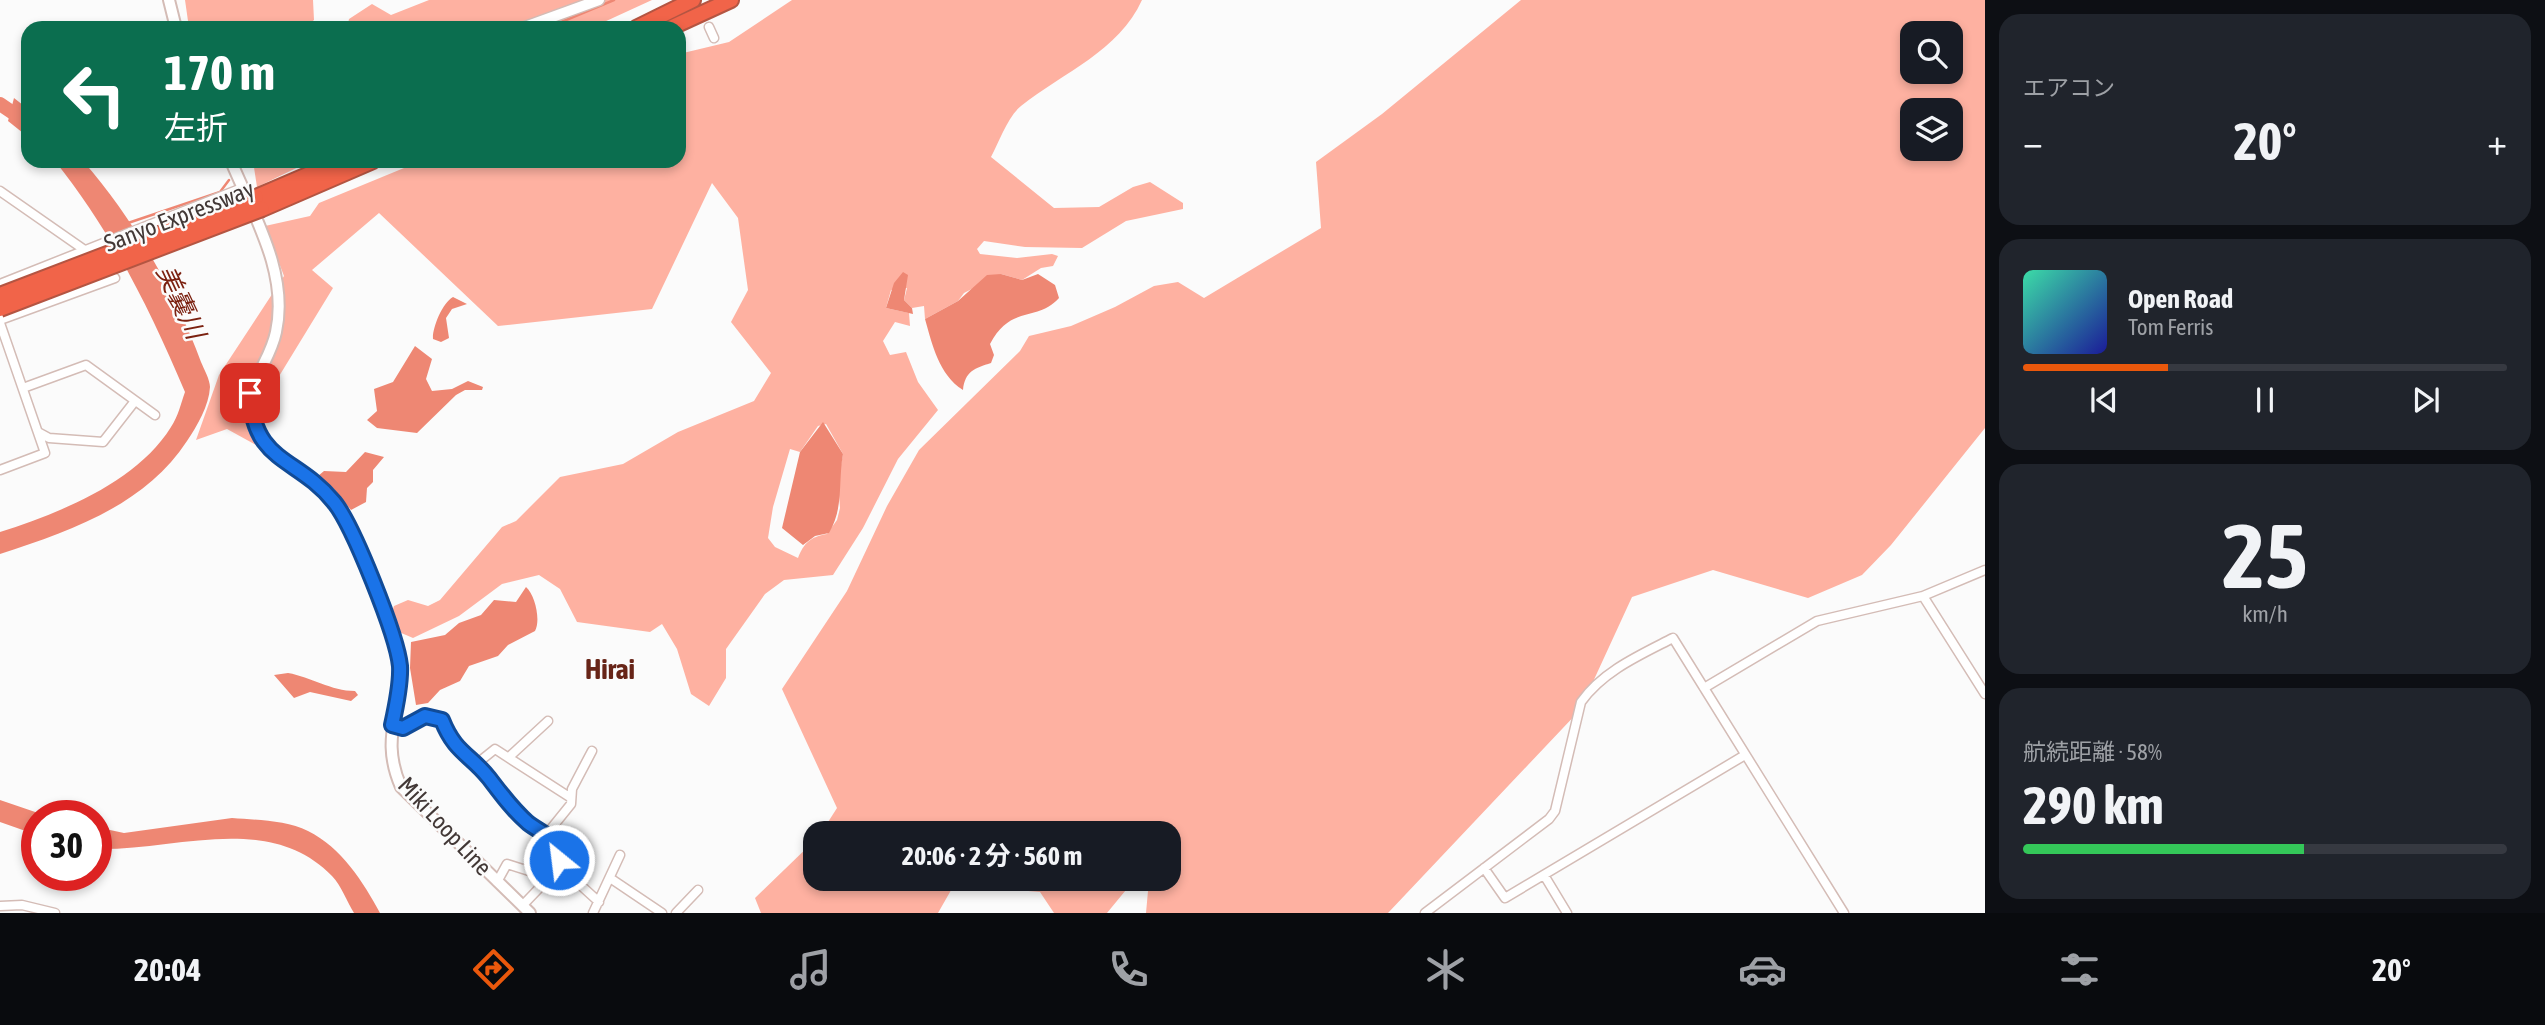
<!DOCTYPE html>
<html lang="ja">
<head>
<meta charset="utf-8">
<style>
  :root { --surface:#171b24; --page:#20242c; --text:#f1f3f6; --muted:#9ea1a6; --line:#363941; --accent:#ea580c }
  body { margin:0; font-family:"Asap Condensed","Noto Sans JP",sans-serif; background:var(--page); color:var(--text); height:100vh; display:flex; flex-direction:column; font-size:26px; white-space:nowrap }
  * { box-sizing:border-box; margin:0 }
  p { font-size:23px; color:var(--muted) }
  .icon { flex:none; width:38px; height:38px; fill:none; stroke:currentColor; stroke-width:2; stroke-linecap:round; stroke-linejoin:round }
  .map { position:relative; flex:1; overflow:hidden }
  .drawer { display:flex; flex-direction:column; gap:14px; padding:14px; background:#0d0f14; width:560px }
  .drawer>* { flex:none }
  .banner { position:absolute; left:21px; top:21px; width:665px; height:147px; border-radius:21px; box-shadow:0 4px 10px #0003; background:#0b6e4f; color:#fff; overflow:hidden }
  .tools { position:absolute; left:1900px; top:21px; display:grid; gap:14px }
  .tools a { display:grid; place-items:center; width:63px; height:63px; border-radius:14px; background:var(--surface); box-shadow:0 4px 10px #0003; font-size:35px }
  .speed { position:absolute; left:21px; top:800px; display:flex; gap:14px; font-size:35px; font-weight:700; text-align:center }
  .speed>* { display:grid; place-content:center; width:91px; height:91px; border-radius:50%; background:var(--surface); box-shadow:0 4px 10px #0003; line-height:1 }
  .speed .limit { border:10px solid #d22; background:#fff; color:#111 }
  .pin { position:absolute; display:grid; place-items:center; width:60px; height:60px; color:#fff; margin:-30px; border-radius:14px; box-shadow:0 4px 10px #0006 }
  .me { position:absolute; width:77px; margin:-38px; rotate:331deg; stroke-linejoin:round; filter:drop-shadow(0 0 5px #0008) }
  .turn { display:flex; align-items:center; gap:24px; height:147px; padding:0 28px; font-size:32px }
  .turn .icon { width:91px; height:91px; stroke-width:2.5 }
  .turn b { display:block; font-size:49px; line-height:60px }
  .big { font-size:52px; font-weight:700; line-height:1.1 }
  .drawer .card { flex:1; display:flex; flex-direction:column; justify-content:center; gap:10px; min-width:0; padding:0 24px; border-radius:21px; background:var(--page) }
  .drawer .dial { align-items:center; gap:0 }
  .dial b { font-size:91px; line-height:1 }
  .song { display:flex; align-items:center; gap:21px }
  .cover { width:84px; height:84px; border-radius:10px; background:linear-gradient(135deg,hsl(160 70% 55%),hsl(240 70% 35%)) }
  .played { height:7px; border-radius:4px; background:linear-gradient(90deg,var(--accent) 30%,var(--line) 30%) }
  .keys { display:flex; justify-content:space-around; direction:ltr }
  .heat { display:flex; justify-content:space-between; align-items:center; font-size:38px; direction:ltr }
  .charge { height:10px; border-radius:5px; background:linear-gradient(90deg,#34c759 58%,var(--line) 0) }
  .trip { position:absolute; left:803px; top:821px; width:378px; height:70px; border-radius:21px; background:var(--surface); box-shadow:0 4px 10px #0003; font-weight:700; line-height:70px; text-align:center }
  .menu { display:flex; height:112px; justify-content:space-around; align-items:center; background:#090b0e; color:var(--muted) }
  .menu .icon { width:49px; height:49px }
  .menu .current { color:var(--accent) }
  .menu b { font-size:32px; color:var(--text) }
  main { display:flex; flex:1; min-height:0 }
  .map>svg:first-child { display:block }
  .green { fill:#feb1a1; fill-rule:evenodd }
  .water { fill:#ee8773 }
  .lines { fill:none; stroke-linecap:round; stroke-linejoin:round }
  .stream { stroke:#ee8773; stroke-width:2.5 }
  .river { stroke:#ee8773; stroke-width:14 }
  .minor-casing { stroke:#d4bcb6; stroke-width:11 }
  .tertiary-casing { stroke:#d4bcb6; stroke-width:13 }
  .secondary-casing { stroke:#d4bcb6; stroke-width:14 }
  .motorway-casing { stroke:#b45542; stroke-width:18 }
  .minor { stroke:#fff; stroke-width:8 }
  .tertiary { stroke:#fff; stroke-width:10 }
  .secondary { stroke:#fff; stroke-width:10 }
  .motorway { stroke:#f16449; stroke-width:14 }
  .motorway-bridge-casing { stroke:#b45542; stroke-width:18; stroke-linecap:butt }
  .motorway-bridge { stroke:#f16449; stroke-width:14 }
  .route-casing { stroke:#114b97; stroke-width:18 }
  .route { stroke:#1a73e8; stroke-width:12 }
  .labels { text-anchor:middle; dominant-baseline:central; stroke-width:5; stroke-linejoin:round; paint-order:stroke }
  .street-label { font-size:24px; fill:#423836; stroke:#fbfbfb }
  .water-label { font-size:26px; font-style:italic; fill:#7b2110; stroke:#fbfbfb }
  .quarter-label { font-size:28px; font-weight:bold; fill:#672417; stroke:#fbfbfb }
</style>
</head>
<body>
<main>
<div class="map">
<svg width="1985" height="913" viewBox="0 0 1985 913">
  <rect width="100%" height="100%" fill="#fbfbfb"/>
  <!-- green -->
  <path class="green" d="M185 0H313L314 20 305 28H189Z
    M429 0H652L591 28H347L349 19 372 4 391 15Z
    M792 0H1142C1119 51 1064 72 1021 106 1008 116 999 142 991 157L1054 208 1099 207 1133 187 1150 182 1183 203V209L1126 221 1082 248 1025 247 984 241 977 249 980 254 1017 258 1052 254 1058 256 1053 266 1041 268 1022 280 1001 274 964 293 958 301 925 319 924 306 912 308 904 300 907 288 891 290 886 308 909 313 910 326 895 322 883 341 890 355 906 352 918 382 938 410 898 459 863 528 833 575 784 580 765 594 726 649V678L709 706 691 694 677 649 662 624 650 632 577 622 560 589 539 575 502 584 459 616 413 638 399 632 391 615 394 606 408 600 428 606 440 600 502 527 516 521 560 477 623 464 678 432 754 401 771 373 731 322 748 290 738 218 712 183 652 309 498 326 379 213 312 270 333 288 270 391 258 446 227 429 196 440 219 375 284 276 265 226 310 216 319 203 421 161H679V54L729 42ZM826 424 843 454 838 481 840 508 837 520 827 534C810 537 804 543 798 558L775 547 768 538 773 507 790 449 800 452 818 426Z
    M1521 0H1985V428L1891 545 1862 575 1808 598 1713 570 1632 597 1580 710 1388 913H1146L1148 891 1142 879 1169 878V833H821L837 808 782 689 847 591 887 506 919 450 1020 351 1029 336 1071 326 1115 307 1154 286 1178 282 1204 298 1321 228 1316 162 1382 114ZM1913 33H1951V72H1913ZM1913 110H1951V149H1913Z
    M253 161H311L257 187Z
    M815 840 816 878 1135 879 1107 913H1054L1040 892 954 885 938 913H761L755 898Z"/>
  <!-- water -->
  <path class="water" d="M14 98 28 109V137L8 121Z
    M55 161H83C133 218 175 291 201 362 204 369 210 380 210 387 209 406 197 426 187 441 145 505 71 531 0 554V532C60 513 137 482 171 427 178 417 181 403 185 392 150 309 111 231 55 161Z
    M903 272 908 275 904 300 912 308 913 314 886 308 894 283Z
    M1001 274 1022 280 1038 274 1055 285 1059 298C1036 323 1011 304 990 344L994 355 991 363C975 368 965 371 963 390 939 375 932 344 925 319L958 301 987 275Z
    M453 297 467 304 452 309 446 318 449 338 441 342 433 339C432 329 442 303 453 297Z
    M415 346 432 359 426 379 432 391 452 389 468 381 483 387 482 390H465L456 395 417 433 377 428 367 420 377 411 374 389 393 382Z
    M823 422 843 454C838 482 844 508 829 533L815 536 803 545 782 528 800 452Z
    M365 452 384 457 373 470V482L367 488 366 502 351 510 334 489 318 476 324 471 346 472Z
    M526 587C535 595 541 620 535 631L508 645 498 656 469 666 460 681 440 690 428 703 416 705 410 668 411 642 445 635 459 623 481 615 494 600 516 602Z
    M288 673C311 677 331 691 355 691L358 695 351 701 310 692 294 698 274 675Z
    M0 800 44 815 37 816V835L0 822Z
    M232 818C256 820 286 820 308 831 341 847 364 883 380 913H354C347 902 341 885 332 876 269 811 174 851 96 849V827L124 833Z"/>
  <g class="lines">
    <!-- stream -->
    <path class="stream" d="M547 28 614 0
      M247 165 249 161
      M128 223 220 192 229 180"/>
    <!-- river -->
    <path class="river" d="M0 104 28 123"/>
    <defs>
      <path id="minor" d="M709 27 714 38
        M0 191 86 251
        M0 284 242 188
        M0 320 115 278
        M0 323 45 453 0 470
        M23 388 86 365 155 415
        M38 432 49 438 103 442 135 401
        M1923 596 1985 694
        M1704 688 1817 621 1923 596 1985 570
        M392 725 403 728 425 716 442 720C455 753 470 754 489 778 502 794 513 809 528 823 540 832 553 837 562 849L545 882 522 906
        M509 757 548 721
        M475 765 495 749 571 798
        M546 835 571 804 572 789 592 751
        M1484 868 1505 898 1745 755
        M551 871 576 881 599 902
        M1544 875 1567 913
        M610 878 662 913
        M497 882 507 864 548 877
        M0 906 22 905 55 913
        M593 913 620 855
        M676 913 698 890
        M1425 913 1549 819 1555 811 1581 702C1603 671 1640 655 1673 638L1844 913"/>
      <path id="tertiary" d="M522 28 599 0"/>
      <path id="secondary" d="M169 0 176 28
        M231 161C253 214 289 273 276 332 270 362 246 383 251 416 257 457 310 472 334 501 342 510 347 523 352 533 367 566 398 634 399 668 401 715 380 739 401 787L530 913"/>
      <path id="motorway" d="M636 28 693 0
        M670 28 731 0
        M256 197 340 161
        M262 209 373 161"/>
    </defs>
    <!-- minor casing -->
    <use href="#minor" class="minor-casing"/>
    <!-- tertiary casing -->
    <use href="#tertiary" class="tertiary-casing"/>
    <!-- secondary casing -->
    <use href="#secondary" class="secondary-casing"/>
    <!-- motorway casing -->
    <use href="#motorway" class="motorway-casing"/>
    <!-- minor -->
    <use href="#minor" class="minor"/>
    <!-- tertiary -->
    <use href="#tertiary" class="tertiary"/>
    <!-- secondary -->
    <use href="#secondary" class="secondary"/>
    <!-- motorway -->
    <use href="#motorway" class="motorway"/>
    <defs>
      <path id="motorway-bridge" d="M0 295 256 197
        M0 309 262 209"/>
    </defs>
    <!-- motorway-bridge casing -->
    <use href="#motorway-bridge" class="motorway-bridge-casing"/>
    <!-- motorway-bridge -->
    <use href="#motorway-bridge" class="motorway-bridge"/>
  </g>
  <g class="lines">
    <defs>
      <path id="route" d="M250 393C253 464 297 456 334 502 353 525 397 636 400 666 401 684 396 707 392 725L403 728 425 716 442 720C455 753 470 754 489 778 502 795 512 809 528 823 540 832 553 837 562 849L559 860"/>
    </defs>
    <!-- route casing -->
    <use href="#route" class="route-casing"/>
    <!-- route -->
    <use href="#route" class="route"/>
  </g>
  <g class="labels">
    <!-- street labels -->
    <g class="street-label">
      <text transform="translate(179 216) rotate(-21)">Sanyo Expressway</text>
      <text transform="translate(445 826) rotate(47)">Miki Loop Line</text>
    </g>
    <!-- water labels -->
    <g class="water-label">
      <text transform="translate(181 302) rotate(65)">美嚢川</text>
    </g>
    <!-- quarter labels -->
    <g class="quarter-label">
      <text x="610" y="669">Hirai</text>
    </g>
  </g>
</svg>
<div class="tools">
<a><svg class="icon" aria-label="search" viewBox="0 0 24 24"><circle cx="10" cy="10" r="6"/><path d="M15 15l6 6"/></svg></a>
<a><svg class="icon" aria-label="layers" viewBox="0 0 24 24"><path d="M12 4l9 5-9 5-9-5zM3 14l9 5 9-5"/></svg></a>
</div>
<div class="speed"><div class="limit">30</div></div>
<div class="pin" style="left:250px;top:393px;background:#d93025"><svg class="icon" aria-label="arrive" viewBox="0 0 24 24"><path d="M6 21V4h12l-3 4 3 4H6"/></svg></div>
<svg class="me" style="left:559px;top:860px" viewBox="-20 -20 40 40"><circle r="17" fill="#1a73e8" stroke="#fff" stroke-width="3"/><path d="M0-11L8 9 0 5-8 9z" fill="#fff"/></svg>
<div class="trip">20:06 · 2 分 · 560 m</div>
<div class="banner">
<div class="turn"><svg class="icon" aria-label="left" viewBox="0 0 24 24"><path d="M17 20v-9H6M10 6l-5 5 5 5"/></svg><div><b>170 m</b>左折</div></div>
</div>
</div>
<section class="drawer">
<div class="card"><p>エアコン</p>
<div class="heat"><a>−</a><b class="big">20°</b><a>+</a></div>
</div>
<div class="card">
<div class="song"><i class="cover"></i><div><b>Open Road</b><p>Tom Ferris</p></div></div>
<div class="played"></div>
<div class="keys"><svg class="icon" aria-label="previous" viewBox="0 0 24 24"><path d="M18 5L8 12l10 7zM5 5v14"/></svg><svg class="icon" aria-label="pause" viewBox="0 0 24 24"><path d="M8 5v14M16 5v14"/></svg><svg class="icon" aria-label="next" viewBox="0 0 24 24"><path d="M6 5l10 7-10 7zM19 5v14"/></svg></div>
</div>
<div class="card dial"><b>25</b><p>km/h</p></div>
<div class="card"><p>航続距離 · 58%</p><b class="big">290 km</b><div class="charge"></div></div>
</section>
</main>
<nav class="menu">
<b>20:04</b>
<svg class="icon current" aria-label="directions" viewBox="0 0 24 24"><path d="M12 3l9 9-9 9-9-9zM9 14v-3h6M13 9l2 2-2 2"/></svg>
<svg class="icon" aria-label="music" viewBox="0 0 24 24"><path d="M9 18V5l10-2v13"/><circle cx="6" cy="18" r="3"/><circle cx="16" cy="16" r="3"/></svg>
<svg class="icon" aria-label="phone" viewBox="0 0 24 24"><path d="M5 4h4l2 5-3 2q2 4 5 5l2-3 5 2v4C11 20 4 13 5 4z"/></svg>
<svg class="icon" aria-label="climate" viewBox="0 0 24 24"><path d="M12 3v18M4 7l16 10M4 17L20 7"/></svg>
<svg class="icon" aria-label="car" viewBox="0 0 24 24"><path d="M5 17H2v-5l4-1 3-4h7l3 4 3 1v5h-3M9 17h6M6 11h13"/><circle cx="7" cy="17" r="2"/><circle cx="17" cy="17" r="2"/></svg>
<svg class="icon" aria-label="filters" viewBox="0 0 24 24"><path d="M4 7h16M4 17h16"/><circle cx="9" cy="7" r="2"/><circle cx="15" cy="17" r="2"/></svg>
<b>20°</b>
</nav>
</body>
</html>
